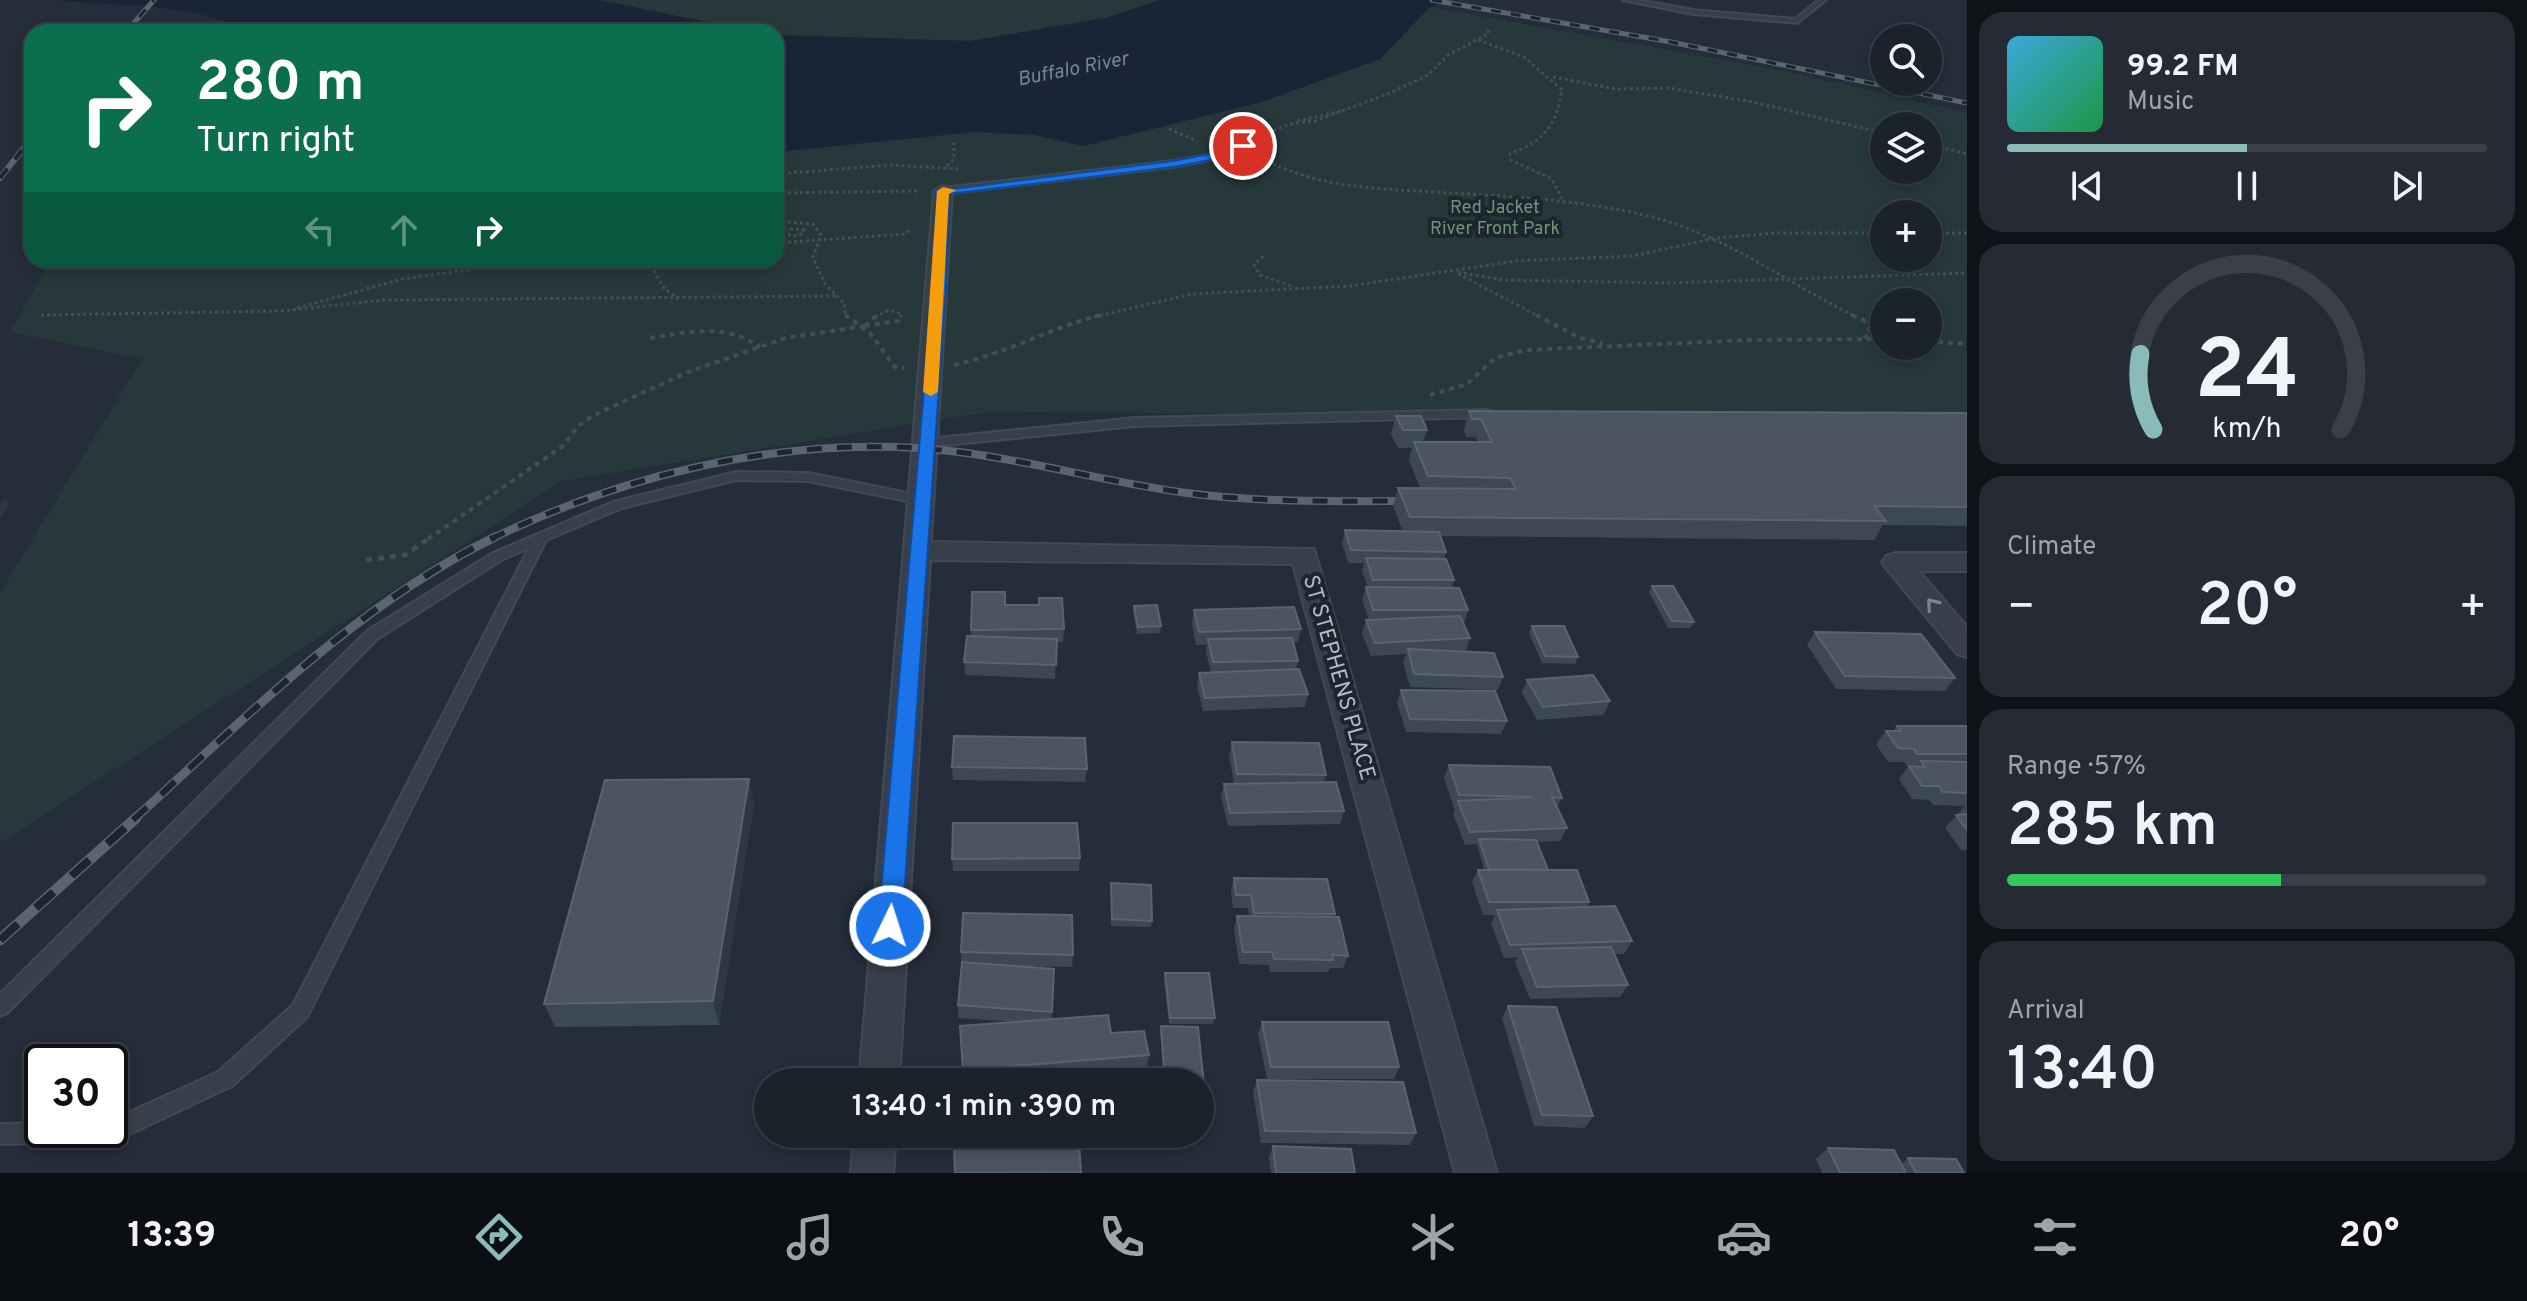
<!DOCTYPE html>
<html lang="en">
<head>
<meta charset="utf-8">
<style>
  :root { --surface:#1c222c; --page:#252a34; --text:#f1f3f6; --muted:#a0a4a9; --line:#3a3f48; --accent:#8bbbb9 }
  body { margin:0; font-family:Overpass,sans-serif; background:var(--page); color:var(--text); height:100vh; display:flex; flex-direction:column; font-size:30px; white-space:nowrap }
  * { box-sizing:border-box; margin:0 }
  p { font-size:26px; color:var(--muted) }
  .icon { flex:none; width:44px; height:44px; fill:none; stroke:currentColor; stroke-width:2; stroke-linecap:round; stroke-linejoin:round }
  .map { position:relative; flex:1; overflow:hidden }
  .details { display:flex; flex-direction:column; gap:12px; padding:12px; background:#0f1318; width:560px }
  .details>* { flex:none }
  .top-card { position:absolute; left:24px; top:24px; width:760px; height:244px; border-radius:24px; box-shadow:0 4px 12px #0003,0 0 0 2px var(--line); background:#0b6e4f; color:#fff; overflow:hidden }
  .tools { position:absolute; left:1870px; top:24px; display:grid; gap:16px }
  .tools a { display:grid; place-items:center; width:72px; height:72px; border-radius:50%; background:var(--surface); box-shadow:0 4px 12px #0003,0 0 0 2px var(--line); font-size:40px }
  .speed { position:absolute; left:24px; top:1044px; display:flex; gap:16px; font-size:40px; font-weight:700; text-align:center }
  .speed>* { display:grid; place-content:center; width:104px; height:104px; border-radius:50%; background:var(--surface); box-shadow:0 4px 12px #0003,0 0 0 2px var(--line); line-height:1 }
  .speed .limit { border:4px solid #111; border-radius:12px; background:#fff; color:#111 }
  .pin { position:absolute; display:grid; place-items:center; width:68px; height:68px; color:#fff; margin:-34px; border:4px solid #fff; border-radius:50%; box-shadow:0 2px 8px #0007 }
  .me { position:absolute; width:88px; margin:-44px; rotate:4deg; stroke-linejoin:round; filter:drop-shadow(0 0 6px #0008) }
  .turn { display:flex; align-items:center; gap:28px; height:168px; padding:0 40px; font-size:36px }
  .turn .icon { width:104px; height:104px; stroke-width:2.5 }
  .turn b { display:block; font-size:56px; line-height:68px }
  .lanes { display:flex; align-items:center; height:76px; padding:0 40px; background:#0003; justify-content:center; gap:40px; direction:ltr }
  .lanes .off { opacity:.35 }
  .big { font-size:60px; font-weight:600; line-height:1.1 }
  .details .tile { flex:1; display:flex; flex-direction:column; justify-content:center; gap:12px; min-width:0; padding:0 28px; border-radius:24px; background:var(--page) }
  .details .dial { align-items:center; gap:0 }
  .dial svg { height:208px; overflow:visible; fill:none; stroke:var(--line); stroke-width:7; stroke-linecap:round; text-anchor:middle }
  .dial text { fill:var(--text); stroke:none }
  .song { display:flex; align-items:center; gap:24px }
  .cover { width:96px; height:96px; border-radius:12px; background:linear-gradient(135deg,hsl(200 70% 55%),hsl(140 70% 35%)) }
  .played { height:8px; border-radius:4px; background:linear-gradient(90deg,var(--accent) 50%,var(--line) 50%) }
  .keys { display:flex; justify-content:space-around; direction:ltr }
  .heat { display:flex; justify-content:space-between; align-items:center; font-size:44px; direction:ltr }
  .charge { height:12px; border-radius:6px; background:linear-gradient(90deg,#34c759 57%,var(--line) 0) }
  .trip { position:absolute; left:754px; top:1068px; width:460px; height:80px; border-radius:40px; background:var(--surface); box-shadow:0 4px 12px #0003,0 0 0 2px var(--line); font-weight:600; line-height:80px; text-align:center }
  .tabs { display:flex; height:128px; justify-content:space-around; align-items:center; background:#0b0e12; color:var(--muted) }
  .tabs .icon { width:56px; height:56px }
  .tabs .active { color:var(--accent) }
  .tabs b { font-size:36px; color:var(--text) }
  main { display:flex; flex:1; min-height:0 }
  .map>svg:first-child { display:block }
  .green { fill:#27383b; fill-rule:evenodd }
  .water { fill:#192537 }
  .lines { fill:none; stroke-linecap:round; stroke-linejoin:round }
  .lane-casing { stroke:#414953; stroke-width:4 }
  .street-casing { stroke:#414953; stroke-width:4 }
  .path-far2 { stroke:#3f5153; stroke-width:3; stroke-dasharray:3 3; stroke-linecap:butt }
  .path-far1 { stroke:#3f5153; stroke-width:4; stroke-dasharray:5 5; stroke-linecap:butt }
  .path { stroke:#3f5153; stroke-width:5; stroke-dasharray:6 6; stroke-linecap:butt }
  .lane { fill:#383f4a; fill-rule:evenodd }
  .street { fill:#383f4a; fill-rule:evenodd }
  .rail-far4-casing { stroke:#5b6471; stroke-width:5 }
  .rail-far3-casing { stroke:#5b6471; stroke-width:6 }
  .rail-far2-casing { stroke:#5b6471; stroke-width:8 }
  .rail-far1-casing { stroke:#5b6471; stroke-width:9 }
  .rail-casing { stroke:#5b6471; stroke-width:11 }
  .rail-far4 { stroke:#1d252f; stroke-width:3; stroke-dasharray:10; stroke-linecap:butt }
  .rail-far3 { stroke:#1d252f; stroke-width:4; stroke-dasharray:12; stroke-linecap:butt }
  .rail-far2 { stroke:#1d252f; stroke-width:5; stroke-dasharray:15; stroke-linecap:butt }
  .rail-far1 { stroke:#1d252f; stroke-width:6; stroke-dasharray:19; stroke-linecap:butt }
  .rail { stroke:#1d252f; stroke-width:8; stroke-dasharray:24; stroke-linecap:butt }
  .wall { fill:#3d4855 }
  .shaded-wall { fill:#2e3845 }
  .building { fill:#4a5462; stroke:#5a6471; stroke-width:2 }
  .oneway { stroke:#7c838e }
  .route { fill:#1a73e8; stroke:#114b97; stroke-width:2 }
  .slow { fill:#f59e0b }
  .labels { text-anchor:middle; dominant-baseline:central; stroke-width:8; stroke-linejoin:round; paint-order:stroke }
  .far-park-label { font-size:18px; fill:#6d9576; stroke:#1d252f }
  .far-water-label { font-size:20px; font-style:italic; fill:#6f85a2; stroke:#1d252f }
  .street-label { font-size:22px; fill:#b4bac6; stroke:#1d252f }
</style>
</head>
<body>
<main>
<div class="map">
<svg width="1967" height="1173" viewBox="0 0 1967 1173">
  <rect width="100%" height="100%" fill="#252d3a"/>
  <!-- green -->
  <path class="green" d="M599 0H1159L1106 18 970 41 776 35V32H755Z
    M1429 7 1790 72 1967 113V419L988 412 562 481 0 843V593L142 359 10 332 51 260H776V152L974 132 1035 135 1083 146 1262 102 1380 59ZM1884 126H1928V170H1884ZM1884 214H1928V258H1884ZM1884 302H1928V346H1884Z"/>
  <!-- water -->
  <path class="water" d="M57 0H599L755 32H251C191 1 122 8 57 0Z
    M1159 0H1449L1429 8 1380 59 1262 102 1083 146 1035 135 974 132 776 152V35L970 41 1106 18Z"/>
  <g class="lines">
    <defs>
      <path id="lane" d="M1623 0H1637L1693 10 1795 19 1819 0H1826L1797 23 1693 14Z
        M1243 143 1247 146 1246 148 1226 157 1173 167 943 194 938 191 943 188 1173 161 1221 153Z
        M1487 410 1493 414 1491 417 1135 426 927 447 921 443 927 439 1135 418Z
        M736 472 808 473 922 496 928 500 922 504 808 481 736 480 622 508 546 540 307 1017 232 1086 121 1138 114 1141 0 1144V1124L42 1123V1130H110V1121L218 1072 293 1005 529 548 503 559 377 639 7 1013 0 1016V994L367 631 493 553 613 502Z"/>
      <path id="street" d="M943 186 952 191 931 542 1314 549 1497 1173H1455L1293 564 930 560 899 1082H859L934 191Z
        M1896 553H1967V571H1919L1967 627V657L1957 654 1886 568 1882 562 1886 556Z
        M854 1134H896L893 1173H851Z"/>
    </defs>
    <!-- lane casing -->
    <use href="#lane" class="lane-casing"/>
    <!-- street casing -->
    <use href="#street" class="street-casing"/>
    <!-- path-far2 -->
    <path class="path-far2" d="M1478 40 1524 57 1562 90C1556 126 1544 141 1510 154L1511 160 1552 179 1564 203
      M1553 77 1616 89 1668 88 1748 101 1884 133
      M1297 121 1342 111
      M1169 129 1197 141
      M1209 138 1215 131 1232 130
      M1257 138 1289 124 1315 121 1390 93 1428 75 1448 55 1488 34 1489 29
      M1928 144 1967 154
      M1257 155C1313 188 1370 188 1433 192 1503 196 1575 199 1644 215 1723 233 1784 281 1856 317
      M947 166 954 159V143
      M776 174 890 165 958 169
      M776 193 918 191
      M776 221 813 224 821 235 813 257 825 284 844 303 846 317
      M1928 233H1967
      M776 234 799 236 804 230 791 229 788 233
      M776 243 906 234 911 228
      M1263 256 1254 265 1260 275 1294 287
      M648 260 663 287 678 299
      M1458 272 1502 280 1669 283 1967 273
      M1458 274 1540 317
      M297 308 402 279 537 260
      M41 315 281 311 384 300 836 296
      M875 317 889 310 902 314 900 317
      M1094 317 1192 294 1350 286 1515 261 1632 256 1716 238 1777 233H1884"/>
    <!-- path-far1 -->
    <path class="path-far1" d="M845 315 870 333 895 367 904 368
      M1536 315 1580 338 1603 343
      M1852 315 1884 329
      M865 326 877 315
      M865 326 898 321 901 315
      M863 328 865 326
      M650 338C688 332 726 323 760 347
      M1864 338 1871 333 1865 322
      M1928 341 1967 344
      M954 365C1006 354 1051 327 1102 315
      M1430 395 1467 384 1495 358 1526 350 1750 340 1884 339
      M428 539 563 446 578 426 594 415 688 372 786 338 865 326"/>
    <!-- path -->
    <path class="path" d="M366 560 405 555 431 537"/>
    <!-- lane -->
    <use href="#lane" class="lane"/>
    <!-- street -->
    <use href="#street" class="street"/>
    <defs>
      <path id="rail-far4" d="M1432 0 1671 42 1967 103
        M126 32 154 0
        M30 141 32 138"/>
      <path id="rail-far3" d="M0 178 31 139"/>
      <path id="rail-far2" d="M491 539C621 476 773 439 918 448 1009 454 1097 481 1187 493 1262 503 1340 501 1416 501"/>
      <path id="rail-far1" d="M133 820C247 717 356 605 495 537"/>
      <path id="rail" d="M0 940 136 818"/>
    </defs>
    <!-- rail-far4 casing -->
    <use href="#rail-far4" class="rail-far4-casing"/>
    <!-- rail-far3 casing -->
    <use href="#rail-far3" class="rail-far3-casing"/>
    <!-- rail-far2 casing -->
    <use href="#rail-far2" class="rail-far2-casing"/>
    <!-- rail-far1 casing -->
    <use href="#rail-far1" class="rail-far1-casing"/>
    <!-- rail casing -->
    <use href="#rail" class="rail-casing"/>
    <!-- rail-far4 -->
    <use href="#rail-far4" class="rail-far4"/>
    <!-- rail-far3 -->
    <use href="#rail-far3" class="rail-far3"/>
    <!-- rail-far2 -->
    <use href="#rail-far2" class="rail-far2"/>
    <!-- rail-far1 -->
    <use href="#rail-far1" class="rail-far1"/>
    <!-- rail -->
    <use href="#rail" class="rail"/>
  </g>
  <!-- wall -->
  <path class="wall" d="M1469 411 1967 413V526L1883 525 1874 540 1440 536 1446 552 1444 559 1454 580 1452 588 1468 610 1464 623 1470 638 1466 651 1503 677 1498 690 1410 687 1403 662 1406 654 1371 656 1362 633 1366 620H1369L1362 600 1366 587H1368L1362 571 1364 563H1348L1342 543 1345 530 1403 532 1393 506 1398 488H1420L1409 460 1412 448H1398L1391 434 1396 416 1427 430 1423 442H1478L1476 437H1466L1464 430Z
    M1652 586 1694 622 1690 628H1668L1649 592Z
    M972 592 1064 629 1063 642H1056L1055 679 965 675 964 662 971 636Z
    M1134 606 1161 626 1160 633 1137 634 1133 612Z
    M1194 610 1301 629 1298 642 1293 643 1298 661 1296 669 1308 694 1305 707 1203 711 1197 686 1199 673 1211 672 1206 652 1207 645H1196L1192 623Z
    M1532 626 1578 657 1575 664 1542 663 1529 633Z
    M1815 632 1955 678 1945 691 1836 689 1807 645Z
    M1527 680 1610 701 1604 715 1537 720 1522 693Z
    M1401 690 1507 721 1501 734 1406 732 1397 703Z
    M1897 726H1967V850H1961L1945 828 1965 806 1933 805 1929 800 1912 799 1899 779 1908 767 1904 762H1888L1876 744 1886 731H1893Z
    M1232 742 1326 775 1324 782 1344 811 1340 824 1228 826 1221 797 1224 784H1234L1229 755Z
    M1449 765 1562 798 1557 807 1567 828 1560 841 1537 842 1548 870 1589 902 1587 907 1632 941 1624 954H1614L1628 985 1620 997 1530 999 1515 962 1518 957 1504 958 1491 923 1495 915H1483L1472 882 1478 870H1484L1477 844 1465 845 1453 814 1455 808H1454L1444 778Z
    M952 767 1087 769 1085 782 953 780Z
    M754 803 719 1025 555 1027 544 1004Z
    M1080 858 1079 871H953L952 859Z
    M1234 878 1335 914 1334 917 1348 956 1343 968H1330L1328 972H1270L1269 965 1239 964 1234 929 1237 916H1249L1248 908H1233L1231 891Z
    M1111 883 1152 921 1151 927 1111 926Z
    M961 952 1073 955 1072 967 1013 966 1052 1012V1019L1111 1033 1149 1055 1147 1067 963 1082 960 1038 1019 1022 958 1018V1005L962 965H961Z
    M1165 973 1215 1018 1213 1024H1169L1164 979Z
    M1508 1006 1593 1116 1585 1128 1534 1126 1502 1018Z
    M1262 1022 1399 1067 1394 1079H1267L1258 1034Z
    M1161 1026 1204 1085 1202 1091H1200V1082H1164L1160 1032Z
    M1257 1080 1416 1133 1410 1145 1261 1143 1253 1092Z
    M942 1134H1104L1103 1144H943Z
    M1273 1146 1355 1173H1271L1269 1157Z
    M1828 1148 1902 1164 1908 1158 1964 1173H1822L1816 1159Z"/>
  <!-- shaded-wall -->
  <path class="shaded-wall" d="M5 497 9 504 0 519V505Z
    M749 779 754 803 719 1025 713 1001Z"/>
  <!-- building -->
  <path class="building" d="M1469 411 1967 413V507L1874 506 1886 521 1410 517 1398 488 1516 489 1510 478 1428 476 1414 442H1492L1481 419H1472Z
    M1396 416H1421L1427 430H1403Z
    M1345 530 1439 532 1446 552 1351 550Z
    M1366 558 1446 559 1454 580H1373Z
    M1652 586H1673L1694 622 1672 621Z
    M1366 587 1459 588 1468 610H1373Z
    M972 592H1005V605H1039V598H1062L1064 629 971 630Z
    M1157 605 1161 626 1138 627 1134 606Z
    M1294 607 1301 629 1199 632 1194 610Z
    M1460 616 1470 638 1375 643 1366 620Z
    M1532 626H1564L1578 657 1545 656Z
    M1815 632 1921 634 1955 678 1845 676Z
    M967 636 1057 639 1056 665 964 662Z
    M1292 638 1298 661 1213 662 1208 639Z
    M1408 649 1494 653 1503 677 1414 674Z
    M1299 669 1308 694 1205 698 1199 673Z
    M1593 675 1610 701 1543 707 1527 680Z
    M1401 690 1495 691 1507 721 1410 719Z
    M1897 726H1967V754H1917L1914 749 1898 748 1886 731H1901Z
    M954 736 1085 738 1087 769 952 767Z
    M1232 742 1319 743 1326 775 1237 774Z
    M1921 761 1967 762V793L1943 792 1939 786H1922L1909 766 1925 767Z
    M1449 765 1550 767 1562 798 1552 797 1567 828 1470 832 1458 801 1534 797 1459 795Z
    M749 779 713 1001 544 1004 605 780Z
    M1336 782 1344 811 1230 813 1224 784Z
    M1967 814V830L1956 815Z
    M953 823H1077L1080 858 952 859Z
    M1479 839 1536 840 1548 870 1489 869Z
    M1478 870H1577L1589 902H1489Z
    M1234 878 1327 879 1335 914 1254 913 1251 895H1236Z
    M1111 883 1151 885 1152 921 1112 919Z
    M1615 906 1632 941 1510 945 1497 910Z
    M963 913 1072 915 1073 955 961 952Z
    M1237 916 1339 917 1348 956 1332 955 1333 960 1274 959 1272 952H1243Z
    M1611 947 1628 985 1537 987 1522 949Z
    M962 962 1054 969 1052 1012 958 1005Z
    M1165 973H1209L1215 1018H1170Z
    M1508 1006 1556 1007 1593 1116 1542 1115Z
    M1108 1015 1111 1033 1144 1031 1149 1055 963 1070 960 1026Z
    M1262 1022H1388L1399 1067H1271Z
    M1161 1026 1198 1027 1204 1085H1200V1082H1165Z
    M1257 1080 1403 1082 1416 1133 1265 1131Z
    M1079 1144 1081 1172 955 1173 954 1147Z
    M1273 1146 1351 1149 1355 1173H1276Z
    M1828 1148 1894 1150 1906 1173H1840Z
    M1908 1158 1956 1159 1964 1173H1916Z"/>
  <!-- one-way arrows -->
  <defs><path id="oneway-chevron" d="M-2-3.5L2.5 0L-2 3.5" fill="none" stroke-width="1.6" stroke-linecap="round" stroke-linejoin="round" transform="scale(2)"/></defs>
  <use class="oneway" href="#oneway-chevron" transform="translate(1932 604) rotate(-130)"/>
  <!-- route -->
  <path class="route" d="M1243 143 1247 149 1227 157 1173 167 949 194 946 285 902 926 899 933 890 936 882 933 878 926 933 285 937 191 1173 161 1220 152Z"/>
  <!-- slow -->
  <path class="slow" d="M943 187 956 190 949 194 938 392 931 396 923 392 937 191Z"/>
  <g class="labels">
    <!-- far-park labels -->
    <g class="far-park-label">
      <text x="1495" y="208">Red Jacket<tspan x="1495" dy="21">River Front Park</tspan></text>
    </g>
    <!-- far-water labels -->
    <g class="far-water-label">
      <text transform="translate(1073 70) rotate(-11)">Buffalo River</text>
    </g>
    <!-- street labels -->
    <g class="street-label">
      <text transform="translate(1338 678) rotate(74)">ST STEPHENS PLACE</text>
    </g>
  </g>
</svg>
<div class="tools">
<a><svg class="icon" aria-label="search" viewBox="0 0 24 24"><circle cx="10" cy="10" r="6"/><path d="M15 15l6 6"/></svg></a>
<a><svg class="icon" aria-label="layers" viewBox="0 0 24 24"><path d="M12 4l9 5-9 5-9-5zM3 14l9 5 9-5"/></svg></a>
<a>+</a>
<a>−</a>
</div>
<div class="speed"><div class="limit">30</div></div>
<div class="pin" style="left:1243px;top:146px;background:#d93025"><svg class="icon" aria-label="arrive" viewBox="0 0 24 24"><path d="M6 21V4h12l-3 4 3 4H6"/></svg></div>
<svg class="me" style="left:890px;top:926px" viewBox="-20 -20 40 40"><circle r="17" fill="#1a73e8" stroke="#fff" stroke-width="3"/><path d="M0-11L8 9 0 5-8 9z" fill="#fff"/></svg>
<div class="trip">13:40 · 1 min · 390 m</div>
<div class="top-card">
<div class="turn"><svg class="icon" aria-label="right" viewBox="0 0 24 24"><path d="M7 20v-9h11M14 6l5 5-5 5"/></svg><div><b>280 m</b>Turn right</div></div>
<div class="lanes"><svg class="icon off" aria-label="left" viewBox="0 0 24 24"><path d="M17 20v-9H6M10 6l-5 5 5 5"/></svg><svg class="icon off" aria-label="ahead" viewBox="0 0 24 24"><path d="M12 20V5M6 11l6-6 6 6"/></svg><svg class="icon" aria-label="right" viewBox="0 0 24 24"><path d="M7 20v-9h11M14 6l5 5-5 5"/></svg></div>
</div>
</div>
<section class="details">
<div class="tile">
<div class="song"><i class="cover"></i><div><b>99.2 FM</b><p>Music</p></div></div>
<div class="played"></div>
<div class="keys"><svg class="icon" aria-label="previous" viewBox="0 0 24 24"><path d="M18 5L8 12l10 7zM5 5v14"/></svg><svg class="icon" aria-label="pause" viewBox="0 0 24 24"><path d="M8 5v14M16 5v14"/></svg><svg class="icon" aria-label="next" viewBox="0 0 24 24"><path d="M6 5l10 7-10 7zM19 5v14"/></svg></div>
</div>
<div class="tile dial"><svg viewBox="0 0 100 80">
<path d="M14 69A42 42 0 1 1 86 69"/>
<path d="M14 69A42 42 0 0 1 9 40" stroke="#8bbbb9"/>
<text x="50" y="56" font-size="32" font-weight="700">24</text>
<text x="50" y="72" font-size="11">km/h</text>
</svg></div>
<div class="tile"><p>Climate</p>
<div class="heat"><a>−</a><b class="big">20°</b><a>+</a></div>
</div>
<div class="tile"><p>Range · 57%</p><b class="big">285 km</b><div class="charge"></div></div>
<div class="tile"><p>Arrival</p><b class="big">13:40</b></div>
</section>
</main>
<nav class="tabs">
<b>13:39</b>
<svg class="icon active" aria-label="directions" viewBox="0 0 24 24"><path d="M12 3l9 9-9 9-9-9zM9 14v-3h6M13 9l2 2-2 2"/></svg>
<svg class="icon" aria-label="music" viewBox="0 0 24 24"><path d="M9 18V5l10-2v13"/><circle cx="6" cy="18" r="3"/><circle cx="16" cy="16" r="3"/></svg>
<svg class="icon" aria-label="phone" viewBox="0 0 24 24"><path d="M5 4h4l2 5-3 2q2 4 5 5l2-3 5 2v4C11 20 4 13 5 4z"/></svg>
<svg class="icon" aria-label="climate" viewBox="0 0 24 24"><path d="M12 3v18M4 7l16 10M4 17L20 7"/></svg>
<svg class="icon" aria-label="car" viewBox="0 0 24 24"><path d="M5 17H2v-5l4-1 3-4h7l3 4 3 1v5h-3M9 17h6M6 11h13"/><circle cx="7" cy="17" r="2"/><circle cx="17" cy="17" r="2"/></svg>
<svg class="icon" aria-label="filters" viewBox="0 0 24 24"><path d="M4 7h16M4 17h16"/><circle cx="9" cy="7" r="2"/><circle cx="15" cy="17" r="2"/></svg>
<b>20°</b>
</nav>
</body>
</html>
